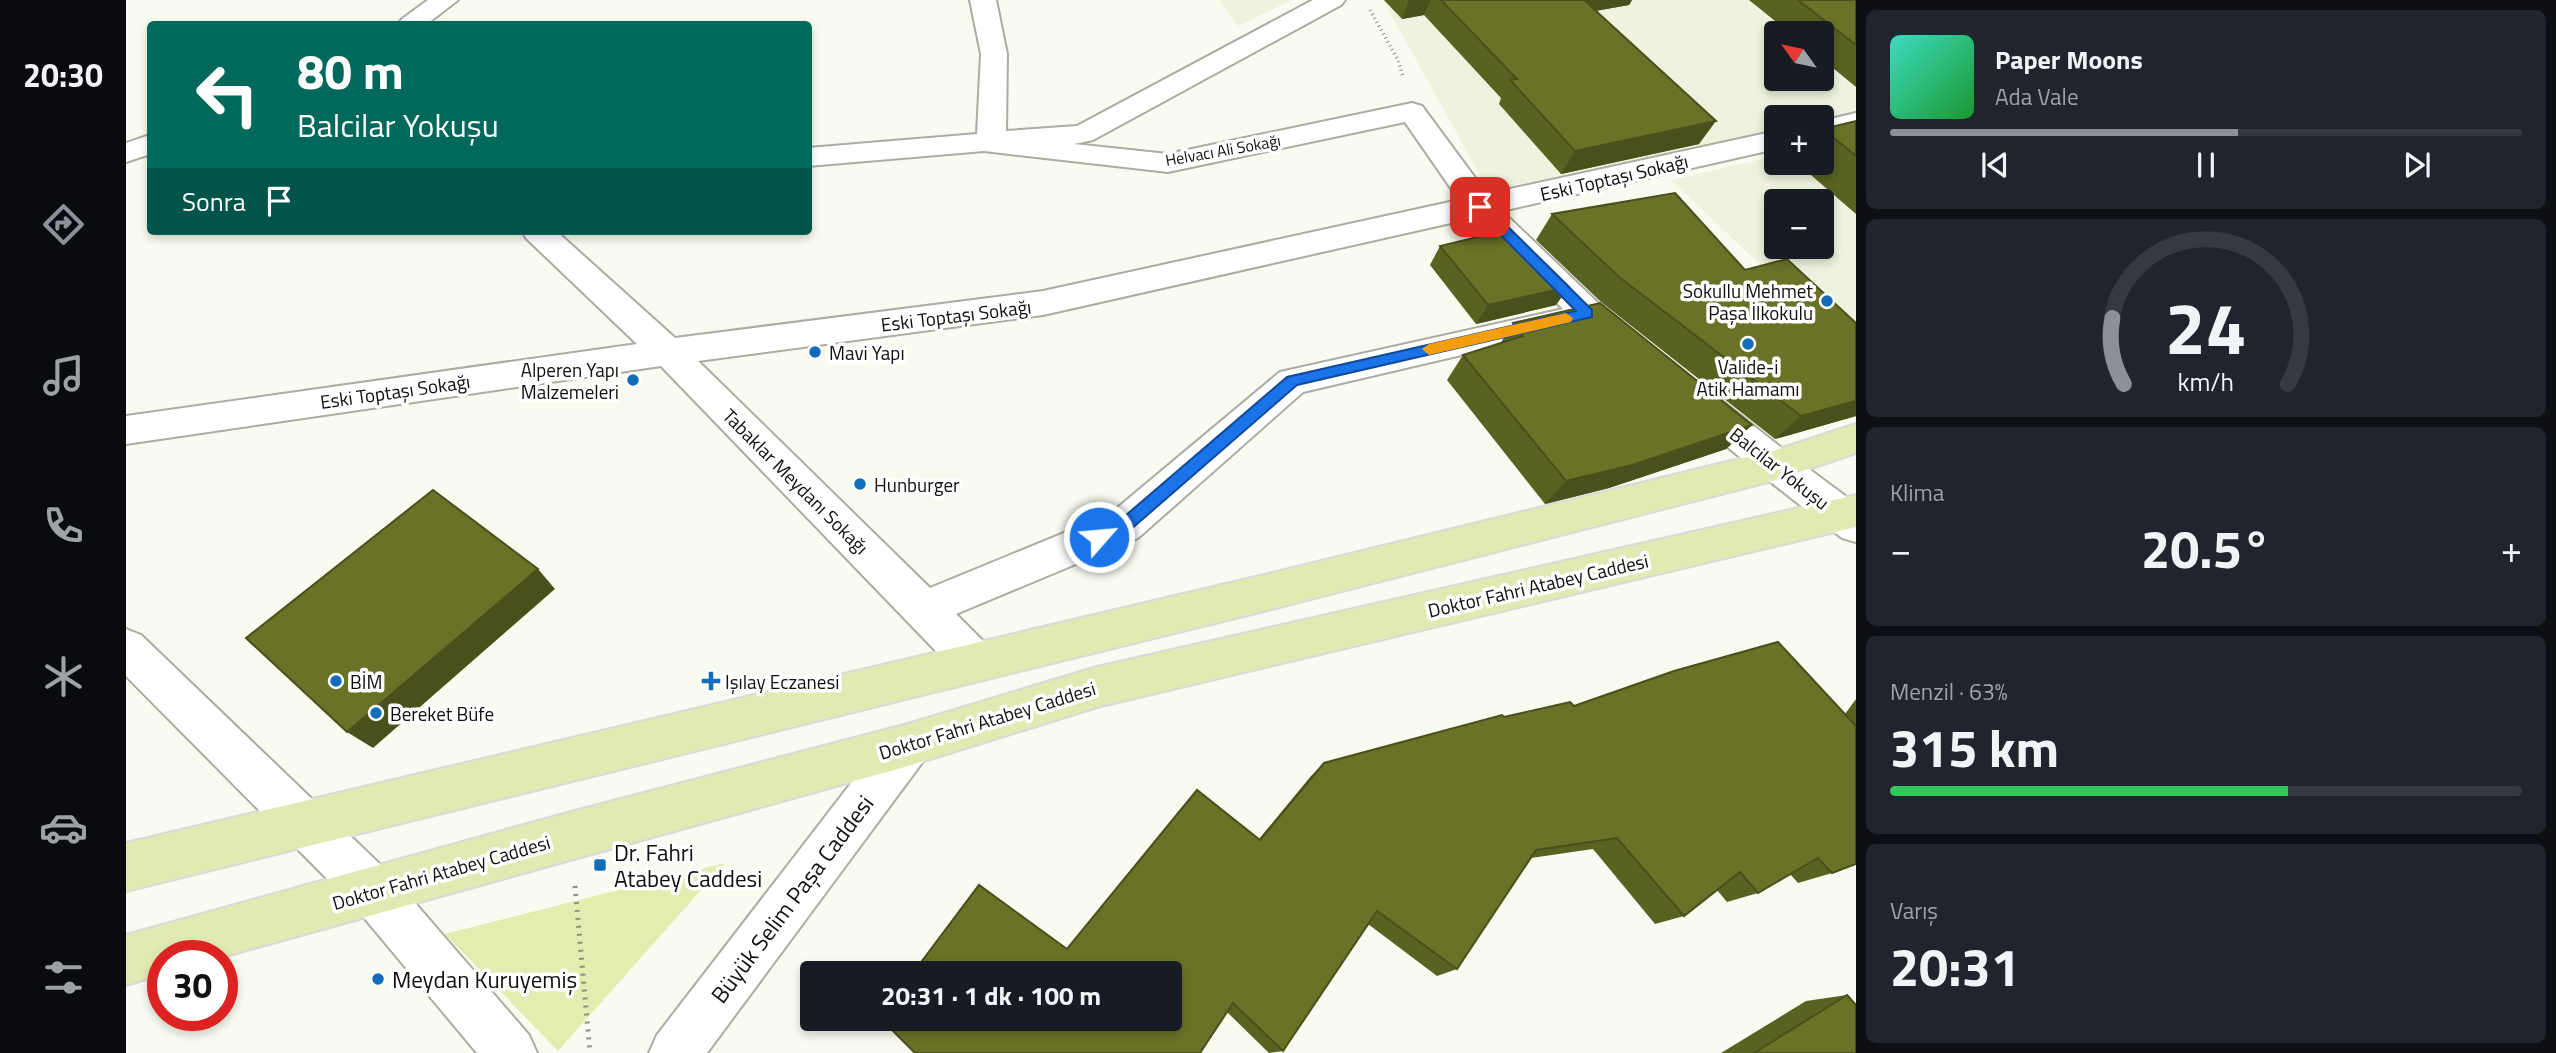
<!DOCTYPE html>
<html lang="tr">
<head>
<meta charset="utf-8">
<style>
  :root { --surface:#171b24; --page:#20242c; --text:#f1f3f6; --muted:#9ea1a6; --line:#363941; --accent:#8c9099 }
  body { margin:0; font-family:"Titillium Web",sans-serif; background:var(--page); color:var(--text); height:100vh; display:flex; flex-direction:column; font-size:26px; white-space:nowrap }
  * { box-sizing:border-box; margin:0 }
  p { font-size:23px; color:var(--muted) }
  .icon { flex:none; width:38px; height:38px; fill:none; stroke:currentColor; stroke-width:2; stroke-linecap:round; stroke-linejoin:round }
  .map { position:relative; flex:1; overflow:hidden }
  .sheet { display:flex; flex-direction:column; gap:10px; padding:10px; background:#0d0f14; width:700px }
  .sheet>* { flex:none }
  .top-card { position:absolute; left:21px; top:21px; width:665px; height:214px; border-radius:7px; box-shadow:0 4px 10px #0003; background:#00695c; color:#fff; overflow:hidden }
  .needle { width:46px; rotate:303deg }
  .tools { position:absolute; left:1638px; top:21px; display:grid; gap:14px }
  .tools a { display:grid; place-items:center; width:70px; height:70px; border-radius:7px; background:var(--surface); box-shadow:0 4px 10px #0003; font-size:35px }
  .speed { position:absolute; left:21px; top:940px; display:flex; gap:14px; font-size:35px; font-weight:700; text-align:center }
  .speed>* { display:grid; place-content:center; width:91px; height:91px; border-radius:50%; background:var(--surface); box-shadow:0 4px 10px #0003; line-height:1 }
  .speed .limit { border:10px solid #d22; background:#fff; color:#111 }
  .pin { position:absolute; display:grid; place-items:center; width:60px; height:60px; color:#fff; margin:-30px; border-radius:14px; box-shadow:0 4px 10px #0006 }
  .me { position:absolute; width:77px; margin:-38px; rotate:63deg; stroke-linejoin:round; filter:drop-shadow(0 0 5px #0008) }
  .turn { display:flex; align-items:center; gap:24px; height:147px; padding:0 35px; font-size:32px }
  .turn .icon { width:91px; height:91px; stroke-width:2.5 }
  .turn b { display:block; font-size:49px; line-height:60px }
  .then { display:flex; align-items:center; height:66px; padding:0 35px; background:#0003; gap:14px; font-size:26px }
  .big { font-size:52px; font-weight:700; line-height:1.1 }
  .sheet .tile { flex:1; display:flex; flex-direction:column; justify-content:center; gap:10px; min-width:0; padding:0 24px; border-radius:10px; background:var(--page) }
  .sheet .dial { align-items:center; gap:0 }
  .dial svg { height:182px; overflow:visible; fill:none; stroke:var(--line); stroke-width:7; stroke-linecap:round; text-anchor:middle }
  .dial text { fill:var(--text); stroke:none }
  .song { display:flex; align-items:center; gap:21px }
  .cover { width:84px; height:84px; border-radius:10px; background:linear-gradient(135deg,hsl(170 70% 55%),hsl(130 70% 35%)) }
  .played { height:7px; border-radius:4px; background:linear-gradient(90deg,var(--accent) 55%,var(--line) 55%) }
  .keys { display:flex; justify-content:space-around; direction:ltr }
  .heat { display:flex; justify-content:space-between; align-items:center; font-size:38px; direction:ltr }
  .charge { height:10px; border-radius:5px; background:linear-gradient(90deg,#34c759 63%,var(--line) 0) }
  .trip { position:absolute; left:674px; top:961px; width:382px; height:70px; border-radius:7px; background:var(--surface); box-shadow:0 4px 10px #0003; font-weight:700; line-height:70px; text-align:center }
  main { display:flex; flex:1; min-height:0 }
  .tab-bar { display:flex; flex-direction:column; width:126px; justify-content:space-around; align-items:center; background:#090b0e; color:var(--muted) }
  .tab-bar .icon { width:49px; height:49px }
  .tab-bar .active { color:var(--accent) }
  .tab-bar b { font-size:32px; color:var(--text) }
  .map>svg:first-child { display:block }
  .built { fill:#eef2de; fill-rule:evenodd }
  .green { fill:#e2edaf }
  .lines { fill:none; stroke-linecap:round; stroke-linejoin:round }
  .minor-casing { stroke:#abada2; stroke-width:4 }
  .tertiary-casing { stroke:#abada2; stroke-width:4 }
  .primary-casing { stroke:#d9d9d8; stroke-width:4 }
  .path-far1 { stroke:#8d8f87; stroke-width:3.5; stroke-dasharray:1 3.5; stroke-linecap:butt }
  .path { stroke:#8d8f87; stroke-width:5; stroke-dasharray:2 6; stroke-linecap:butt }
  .minor { fill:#fff; fill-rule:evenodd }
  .tertiary { fill:#fff; fill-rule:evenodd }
  .primary { fill:#e2eab3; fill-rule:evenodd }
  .wall { fill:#5a6222 }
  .shaded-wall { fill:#4a501b }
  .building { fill:#697227; stroke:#4a501b; stroke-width:2 }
  .route { fill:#1a73e8; stroke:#114b97; stroke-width:2 }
  .slow { fill:#f59e0b }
  .poi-dot { fill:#136dba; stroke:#fff; stroke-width:2.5 }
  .labels { text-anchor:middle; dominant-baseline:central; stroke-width:7; stroke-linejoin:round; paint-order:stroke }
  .far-street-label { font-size:16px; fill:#0f100c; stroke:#fff }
  .street-label { font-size:19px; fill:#0f100c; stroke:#fff }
  .poi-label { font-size:19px; fill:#0f100c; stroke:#fff; text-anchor:start }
  .near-poi-label { font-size:23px; fill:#0f100c; stroke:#fff; text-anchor:start }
  .near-street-label { font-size:23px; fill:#0f100c; stroke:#fff }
</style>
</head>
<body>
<main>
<nav class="tab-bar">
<b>20:30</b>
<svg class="icon active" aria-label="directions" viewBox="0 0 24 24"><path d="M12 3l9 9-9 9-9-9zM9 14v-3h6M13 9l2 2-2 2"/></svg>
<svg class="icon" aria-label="music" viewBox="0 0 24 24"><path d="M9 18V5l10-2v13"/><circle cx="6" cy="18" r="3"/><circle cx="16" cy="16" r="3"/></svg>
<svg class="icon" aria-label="phone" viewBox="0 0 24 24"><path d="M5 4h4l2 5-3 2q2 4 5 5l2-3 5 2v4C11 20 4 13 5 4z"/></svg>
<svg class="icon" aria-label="climate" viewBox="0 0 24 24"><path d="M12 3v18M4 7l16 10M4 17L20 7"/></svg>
<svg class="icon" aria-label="car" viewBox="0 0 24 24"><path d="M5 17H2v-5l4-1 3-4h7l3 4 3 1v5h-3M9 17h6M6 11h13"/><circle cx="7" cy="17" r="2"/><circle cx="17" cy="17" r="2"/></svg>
<svg class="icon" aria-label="filters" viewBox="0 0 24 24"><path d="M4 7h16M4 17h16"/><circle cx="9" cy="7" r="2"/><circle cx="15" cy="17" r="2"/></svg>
</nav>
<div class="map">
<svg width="1730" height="1053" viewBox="0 0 1730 1053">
  <rect width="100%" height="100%" fill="#f8fbef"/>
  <!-- built -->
  <path class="built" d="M1093 0H1166L1112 26Z
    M1257 0H1730V112L1696 120V117H1650V130L1364 193ZM1650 33H1696V79H1650Z
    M1730 138V356L1545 180 1650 156V163H1696ZM1650 201H1696V247H1650Z"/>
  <!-- green -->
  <path class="green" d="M599 863 432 1051 319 934Z"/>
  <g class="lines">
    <defs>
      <path id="minor" d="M844 0H870L881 54 880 131 951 126 1187 0H1219L1215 5 967 140 948 144 1042 154 1286 103 1296 106 1361 194 1650 131V149L1376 211 1473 304 1508 332 1513 341 1508 350C1484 357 1468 336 1450 322L1446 329 1434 332 1177 392 1012 538 830 614 863 647 869 661 863 675 848 680 833 675 535 366 0 444V416L511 344 400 238 396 231H430L549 338 917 291 1333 200 1279 122 1042 172 858 151 682 166V148L851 134 855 54ZM1347 218 1437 309 1154 372 984 514 804 588 572 361 917 315Z
        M1730 113V131L1696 139V121Z
        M1573 389 1586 393 1663 454 1668 465 1663 476 1650 480 1637 476 1560 413 1555 403 1560 393Z"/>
      <path id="tertiary" d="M302 0H332L301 24H272L276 19Z
        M24 135V154L0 162V143Z
        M1650 450 1663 454 1730 504V542L1716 538 1637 476 1632 465 1637 454Z
        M0 629 15 635 264 874 403 1035 411 1053H351L230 908 0 676Z
        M782 724 798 730 804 745 798 760 581 1053H523L531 1035 766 730Z"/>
      <path id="primary" d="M1730 424V453L1650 480 1138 611 0 891V843L1138 575 1650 450Z
        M1730 495V527L971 707 782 766 96 957 37 956V974L0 985V935L445 812 782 724 971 667Z"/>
    </defs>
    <!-- minor casing -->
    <use href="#minor" class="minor-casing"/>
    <!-- tertiary casing -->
    <use href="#tertiary" class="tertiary-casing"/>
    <!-- primary casing -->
    <use href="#primary" class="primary-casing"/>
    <!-- path-far1 -->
    <path class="path-far1" d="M1244 10 1272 60 1277 77"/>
    <!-- path -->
    <path class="path" d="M449 886 464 1053"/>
    <!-- minor -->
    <use href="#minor" class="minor"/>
    <!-- tertiary -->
    <use href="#tertiary" class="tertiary"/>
    <!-- primary -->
    <use href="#primary" class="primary"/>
  </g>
  <!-- wall -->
  <path class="wall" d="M1258 0H1506L1503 5 1470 11 1573 144 1435 174 1373 104 1375 98 1298 15 1276 19Z
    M1623 0H1730V87L1696 59V33H1664Z
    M1730 121V214L1671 163H1696V131L1697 129Z
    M1426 214 1619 270 1730 323V416L1649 439 1475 302 1410 240Z
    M1314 246 1430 305 1350 324 1304 265Z
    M1387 323 1626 425 1600 449 1483 488 1419 504 1321 380 1337 355 1374 344Z
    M1730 699V864L1706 873 1672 883 1664 874 1632 893 1601 902 1591 890 1558 916 1529 924 1467 849 1405 858 1331 969 1311 976 1242 924 1157 1051 1143 1053 1101 1012 941 949 1133 839 1185 776 1198 763 1378 717 1448 706 1719 714Z
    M1721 995 1730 1053H1595L1680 1001Z"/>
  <!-- shaded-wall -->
  <path class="shaded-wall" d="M1283 0H1305L1298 15 1276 19Z
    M1447 0H1506L1503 5 1438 16Z
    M1590 121 1573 144 1435 174 1449 151Z
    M1443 287 1430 305 1350 324 1362 305Z
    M1730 401V416L1649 439 1675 416Z
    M1626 425 1600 449 1483 488 1419 504 1440 481Z
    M412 569 429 589 247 748 221 732Z"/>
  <!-- building -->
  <path class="building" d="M1315 0H1458L1590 121 1449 151 1384 80 1391 79Z
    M1672 0H1730V45Z
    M1730 121V156L1697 129Z
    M1549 193 1619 270 1661 259 1730 323V401L1675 416 1493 277 1426 214Z
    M1384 229 1443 287 1362 305 1314 246Z
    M1474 303 1626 425 1506 465 1440 481 1337 355 1397 336 1387 323Z
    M307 490 412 569 221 732 120 638Z
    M1652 642 1730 726V864L1706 873 1692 858 1632 893 1614 872 1558 916 1491 838 1410 850 1331 969 1251 911 1157 1051 1107 1003 1074 1053H789L754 1018H1043V973H787L853 885 941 949 1071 790 1134 840 1198 763 1376 715 1378 717 1444 702 1448 706 1548 671Z
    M1721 995 1730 1005V1053H1628Z"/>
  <!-- route -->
  <path class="route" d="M1354 203 1359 204 1466 310V317L1171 385 1003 531 973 544 967 542 965 537 967 532 992 522 1161 377 1450 311 1350 210V204Z"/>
  <!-- slow -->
  <path class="slow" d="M1440 313 1447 318 1445 322 1303 355 1296 349 1303 344Z"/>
  <!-- markers -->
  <g class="poi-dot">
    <circle cx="1701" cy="301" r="7"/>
    <circle cx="1622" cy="344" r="7"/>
    <circle cx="689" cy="352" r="7"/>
    <circle cx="507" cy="380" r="7"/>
    <circle cx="734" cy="484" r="7"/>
    <circle cx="210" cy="681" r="7"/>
    <path d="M581.5 670.5h7v7h7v7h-7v7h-7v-7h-7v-7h7z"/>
    <circle cx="250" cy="713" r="7"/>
    <rect x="467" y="858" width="14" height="14" rx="3.5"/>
    <circle cx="252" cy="979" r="7"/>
  </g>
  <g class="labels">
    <!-- far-street labels -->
    <g class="far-street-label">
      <text transform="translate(1097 150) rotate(-10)">Helvacı Ali Sokağı</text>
    </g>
    <!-- street labels -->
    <g class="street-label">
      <text transform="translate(1488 177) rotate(-13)">Eski Toptaşı Sokağı</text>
      <text transform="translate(830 315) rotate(-7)">Eski Toptaşı Sokağı</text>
      <text transform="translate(269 391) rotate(-8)">Eski Toptaşı Sokağı</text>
      <text transform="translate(1654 468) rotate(38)">Balcilar Yokuşu</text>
      <text transform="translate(670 481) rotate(45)">Tabaklar Meydanı Sokağı</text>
      <text transform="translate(1412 585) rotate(-13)">Doktor Fahri Atabey Caddesi</text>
      <text transform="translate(861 720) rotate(-17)">Doktor Fahri Atabey Caddesi</text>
      <text transform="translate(315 872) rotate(-16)">Doktor Fahri Atabey Caddesi</text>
    </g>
    <!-- poi labels -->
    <g class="poi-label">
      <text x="1687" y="290" text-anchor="end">Sokullu Mehmet<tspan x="1687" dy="22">Paşa İlkokulu</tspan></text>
      <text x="703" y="352">Mavi Yapı</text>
      <text x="1622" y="366" text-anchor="middle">Valide-i<tspan x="1622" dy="22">Atik Hamamı</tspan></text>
      <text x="493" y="369" text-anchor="end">Alperen Yapı<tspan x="493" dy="22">Malzemeleri</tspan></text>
      <text x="748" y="484">Hunburger</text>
      <text x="224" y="681">BİM</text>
      <text x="599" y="681">Işılay Eczanesi</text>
      <text x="264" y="713">Bereket Büfe</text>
    </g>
    <!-- near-poi labels -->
    <g class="near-poi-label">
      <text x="488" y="852">Dr. Fahri<tspan x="488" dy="26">Atabey Caddesi</tspan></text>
      <text x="266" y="979">Meydan Kuruyemiş</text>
    </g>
    <!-- near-street labels -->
    <g class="near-street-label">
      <text transform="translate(666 899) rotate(-53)">Büyük Selim Paşa Caddesi</text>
    </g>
  </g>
</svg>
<div class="tools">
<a><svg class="needle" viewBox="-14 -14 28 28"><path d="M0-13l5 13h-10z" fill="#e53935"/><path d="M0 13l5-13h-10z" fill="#9ea1a6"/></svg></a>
<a>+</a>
<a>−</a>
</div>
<div class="speed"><div class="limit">30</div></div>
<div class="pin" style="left:1354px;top:207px;background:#d93025"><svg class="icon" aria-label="arrive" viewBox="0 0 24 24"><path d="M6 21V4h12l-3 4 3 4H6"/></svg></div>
<svg class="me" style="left:973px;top:537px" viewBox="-20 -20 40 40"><circle r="17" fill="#1a73e8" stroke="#fff" stroke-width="3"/><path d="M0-11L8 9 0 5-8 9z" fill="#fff"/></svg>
<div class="trip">20:31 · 1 dk · 100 m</div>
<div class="top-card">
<div class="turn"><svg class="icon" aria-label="left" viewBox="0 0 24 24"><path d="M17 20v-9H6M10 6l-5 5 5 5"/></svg><div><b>80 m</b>Balcilar Yokuşu</div></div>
<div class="then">Sonra<svg class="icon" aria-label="arrive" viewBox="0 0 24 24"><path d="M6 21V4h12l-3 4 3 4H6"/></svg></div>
</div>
</div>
<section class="sheet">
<div class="tile">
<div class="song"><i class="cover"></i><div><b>Paper Moons</b><p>Ada Vale</p></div></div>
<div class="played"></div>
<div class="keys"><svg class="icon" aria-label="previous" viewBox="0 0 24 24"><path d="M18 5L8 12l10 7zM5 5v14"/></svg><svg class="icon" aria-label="pause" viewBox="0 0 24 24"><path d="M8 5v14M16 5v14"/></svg><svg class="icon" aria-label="next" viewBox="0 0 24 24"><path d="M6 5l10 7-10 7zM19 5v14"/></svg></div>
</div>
<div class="tile dial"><svg viewBox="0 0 100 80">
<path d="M14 69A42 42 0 1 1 86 69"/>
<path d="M14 69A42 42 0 0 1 9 40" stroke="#8c9099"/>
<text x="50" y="56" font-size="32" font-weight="700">24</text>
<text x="50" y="72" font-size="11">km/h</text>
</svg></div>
<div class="tile"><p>Klima</p>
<div class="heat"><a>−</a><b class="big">20.5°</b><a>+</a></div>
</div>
<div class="tile"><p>Menzil · 63%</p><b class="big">315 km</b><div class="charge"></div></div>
<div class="tile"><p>Varış</p><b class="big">20:31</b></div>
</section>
</main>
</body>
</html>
